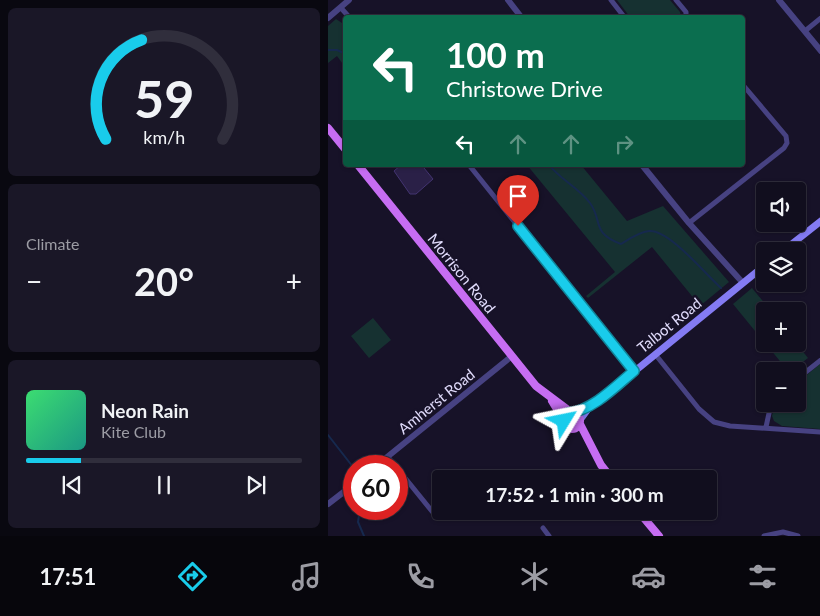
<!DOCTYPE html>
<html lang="en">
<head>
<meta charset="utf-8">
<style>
  :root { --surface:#110e1e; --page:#1a1727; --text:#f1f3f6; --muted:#9c9ca4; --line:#302e3c; --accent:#19cceb }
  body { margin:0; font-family:Lato,sans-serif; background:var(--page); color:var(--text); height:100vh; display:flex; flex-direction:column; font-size:19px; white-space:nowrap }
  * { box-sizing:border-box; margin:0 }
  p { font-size:16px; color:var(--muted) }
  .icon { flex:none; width:28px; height:28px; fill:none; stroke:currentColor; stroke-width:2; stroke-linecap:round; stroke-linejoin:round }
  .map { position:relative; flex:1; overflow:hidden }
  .details { display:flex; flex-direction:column; gap:8px; padding:8px; background:#090810; width:328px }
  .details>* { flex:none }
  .guide { position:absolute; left:15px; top:15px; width:402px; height:152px; border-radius:5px; box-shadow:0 1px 4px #0004,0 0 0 1px var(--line); background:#0b6e4f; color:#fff; overflow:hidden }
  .buttons { position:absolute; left:428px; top:182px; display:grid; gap:10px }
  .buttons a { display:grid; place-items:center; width:50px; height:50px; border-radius:5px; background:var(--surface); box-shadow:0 1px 4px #0004,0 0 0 1px var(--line); font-size:25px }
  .speed { position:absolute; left:15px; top:455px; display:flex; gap:10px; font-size:25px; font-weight:700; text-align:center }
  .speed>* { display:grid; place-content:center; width:65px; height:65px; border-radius:50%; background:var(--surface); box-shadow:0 1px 4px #0004,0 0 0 1px var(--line); line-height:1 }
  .speed .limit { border:8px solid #d22; background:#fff; color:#111 }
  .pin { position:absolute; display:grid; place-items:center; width:42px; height:42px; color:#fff; margin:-51px -21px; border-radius:50% 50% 50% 0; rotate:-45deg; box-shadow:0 0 5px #0007 }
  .pin .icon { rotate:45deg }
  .me { position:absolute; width:55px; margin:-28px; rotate:55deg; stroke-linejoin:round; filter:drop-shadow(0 0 4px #0008) }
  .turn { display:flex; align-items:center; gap:18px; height:105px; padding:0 20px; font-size:22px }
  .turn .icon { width:65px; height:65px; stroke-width:2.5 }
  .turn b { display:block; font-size:35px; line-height:42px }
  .lanes { display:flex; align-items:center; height:48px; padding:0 20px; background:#0003; justify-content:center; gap:25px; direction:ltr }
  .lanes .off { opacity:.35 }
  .big { font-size:38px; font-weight:700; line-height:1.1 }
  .details .tile { flex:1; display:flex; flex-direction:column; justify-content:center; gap:8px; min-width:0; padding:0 18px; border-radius:8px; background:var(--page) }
  .details .dial { align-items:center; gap:0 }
  .dial svg { height:130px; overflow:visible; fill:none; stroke:var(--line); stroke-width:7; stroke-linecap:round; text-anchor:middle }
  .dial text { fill:var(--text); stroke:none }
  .song { display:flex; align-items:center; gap:15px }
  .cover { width:60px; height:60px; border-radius:8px; background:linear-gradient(135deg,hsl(140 70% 55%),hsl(170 70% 35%)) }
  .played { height:5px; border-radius:2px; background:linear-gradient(90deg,var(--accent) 20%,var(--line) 20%) }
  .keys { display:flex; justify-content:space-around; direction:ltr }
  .heat { display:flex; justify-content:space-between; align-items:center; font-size:28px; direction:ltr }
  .trip { position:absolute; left:104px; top:470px; width:285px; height:50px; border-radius:5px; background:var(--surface); box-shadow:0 1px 4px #0004,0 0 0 1px var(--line); font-weight:700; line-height:50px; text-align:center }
  .dock { display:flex; height:80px; justify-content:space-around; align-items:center; background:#07060c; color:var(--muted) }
  .dock .icon { width:35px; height:35px }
  .dock .on { color:var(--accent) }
  .dock b { font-size:22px; color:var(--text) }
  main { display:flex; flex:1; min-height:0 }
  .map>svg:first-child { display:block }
  .green { fill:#163131 }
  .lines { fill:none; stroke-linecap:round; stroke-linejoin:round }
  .stream { stroke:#16294e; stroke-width:2 }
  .building { fill:#2a2047; stroke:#433471 }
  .minor { stroke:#474282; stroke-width:5 }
  .tertiary { stroke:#474282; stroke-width:6 }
  .secondary { stroke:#847bf3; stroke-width:7 }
  .primary { stroke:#c66df2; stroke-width:8 }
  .route-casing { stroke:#108599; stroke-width:12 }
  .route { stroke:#19cceb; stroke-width:9 }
  .labels { text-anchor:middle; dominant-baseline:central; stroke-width:5; stroke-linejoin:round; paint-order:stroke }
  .street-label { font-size:15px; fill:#e1dcfc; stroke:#171228 }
</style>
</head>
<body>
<main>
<section class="details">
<div class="tile dial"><svg viewBox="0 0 100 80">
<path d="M14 69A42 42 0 1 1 86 69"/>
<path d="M14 69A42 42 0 0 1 36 8" stroke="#19cceb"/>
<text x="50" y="56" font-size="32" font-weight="700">59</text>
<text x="50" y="72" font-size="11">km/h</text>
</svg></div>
<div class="tile"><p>Climate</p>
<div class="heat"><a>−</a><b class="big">20°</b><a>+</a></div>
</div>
<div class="tile">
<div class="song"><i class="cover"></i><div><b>Neon Rain</b><p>Kite Club</p></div></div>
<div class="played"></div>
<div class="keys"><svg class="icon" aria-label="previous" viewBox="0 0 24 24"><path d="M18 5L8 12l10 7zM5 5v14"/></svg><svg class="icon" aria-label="pause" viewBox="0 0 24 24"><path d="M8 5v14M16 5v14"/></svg><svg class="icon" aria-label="next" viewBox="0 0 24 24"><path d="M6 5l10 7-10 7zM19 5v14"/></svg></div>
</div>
</section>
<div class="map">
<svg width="493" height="536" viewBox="0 0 493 536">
  <rect width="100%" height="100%" fill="#171228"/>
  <!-- green -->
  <path class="green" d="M289 0H342L352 12 353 17H302Z
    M8 19 17 25V67L9 56 0 63V26Z
    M199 165H253L299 221 335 206 401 282 372 306 324 247 260 298 258 296 287 272Z
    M424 288 443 311H436V342L405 304Z
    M45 318 63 340 41 358 23 336Z
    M438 344H469L480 358 463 371H460Z
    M492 364V429L454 426 446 421 444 416 447 404H469V383Z"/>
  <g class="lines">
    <!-- stream -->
    <path class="stream" d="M0 50H9L18 54
      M221 165C233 180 250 187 262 203 275 221 263 233 293 244 301 239 311 232 321 231 341 229 378 275 393 288
      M0 435 25 467 26 472
      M32 509 30 522 36 536"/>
  </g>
  <!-- building -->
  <path class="building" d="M73 165H99L96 168 105 179 88 194H82L66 171Z"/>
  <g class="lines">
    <!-- minor -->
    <path class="minor" d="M283 0 297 18
      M348 0 358 12V18
      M13 8 22 18
      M477 31 493 18
      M141 165 306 371
      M361 223 456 148 459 143 458 136 415 85
      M327 354 371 409 386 422 402 426 493 432
      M469 379 493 360
      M438 427 443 404
      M60 457 67 466
      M69 468 107 515
      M215 528 221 536
      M436 536 455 532 470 536"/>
    <!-- tertiary -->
    <path class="tertiary" d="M180 0 194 18
      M451 0 493 51
      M0 18 21 0
      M314 165 361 223 415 283
      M48 466 184 356
      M0 504 26 484"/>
    <!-- secondary -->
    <path class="secondary" d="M455 251 493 221
      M247 413 263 405 291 384 436 266
      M252 420 263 405"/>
    <!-- primary -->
    <path class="primary" d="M0 128 18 150
      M30 165 208 386 244 413
      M224 401 236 421
      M236 421a8 8 0 1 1 16 0a8 8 0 1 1-16 0Z
      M252 424 273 465 284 479
      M310 511 331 536"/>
  </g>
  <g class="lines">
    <defs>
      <path id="route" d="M190 226 306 371C288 386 265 410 241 413L236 421"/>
    </defs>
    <!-- route casing -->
    <use href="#route" class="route-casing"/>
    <!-- route -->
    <use href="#route" class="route"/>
  </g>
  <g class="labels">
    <!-- street labels -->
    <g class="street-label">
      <text transform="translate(134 273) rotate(51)">Morrison Road</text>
      <text transform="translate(341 325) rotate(-39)">Talbot Road</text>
      <text transform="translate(108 401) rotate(-39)">Amherst Road</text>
    </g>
  </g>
</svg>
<div class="buttons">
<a><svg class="icon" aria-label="sound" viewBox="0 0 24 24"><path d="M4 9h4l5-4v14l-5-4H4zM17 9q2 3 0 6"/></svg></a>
<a><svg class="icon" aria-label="layers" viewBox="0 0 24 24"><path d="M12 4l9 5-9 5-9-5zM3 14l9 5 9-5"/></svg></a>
<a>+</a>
<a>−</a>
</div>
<div class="speed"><div class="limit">60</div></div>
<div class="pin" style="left:190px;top:226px;background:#d93025"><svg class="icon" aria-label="arrive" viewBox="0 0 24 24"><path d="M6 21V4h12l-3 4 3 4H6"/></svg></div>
<svg class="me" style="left:236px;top:421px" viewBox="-20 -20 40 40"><path d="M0-17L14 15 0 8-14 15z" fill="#19cceb" stroke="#fff" stroke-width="4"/></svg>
<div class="trip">17:52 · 1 min · 300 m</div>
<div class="guide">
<div class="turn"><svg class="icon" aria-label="left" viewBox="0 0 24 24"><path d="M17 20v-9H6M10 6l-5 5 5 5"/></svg><div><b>100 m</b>Christowe Drive</div></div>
<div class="lanes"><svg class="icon" aria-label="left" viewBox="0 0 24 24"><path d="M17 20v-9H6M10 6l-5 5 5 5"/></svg><svg class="icon off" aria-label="ahead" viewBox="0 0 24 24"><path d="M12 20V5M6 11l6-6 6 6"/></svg><svg class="icon off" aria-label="ahead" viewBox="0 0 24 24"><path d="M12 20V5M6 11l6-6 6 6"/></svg><svg class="icon off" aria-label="right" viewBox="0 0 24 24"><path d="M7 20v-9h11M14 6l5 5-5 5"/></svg></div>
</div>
</div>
</main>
<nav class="dock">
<b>17:51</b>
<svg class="icon on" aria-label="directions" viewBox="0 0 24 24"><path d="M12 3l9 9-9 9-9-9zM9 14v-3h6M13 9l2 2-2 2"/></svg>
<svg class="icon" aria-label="music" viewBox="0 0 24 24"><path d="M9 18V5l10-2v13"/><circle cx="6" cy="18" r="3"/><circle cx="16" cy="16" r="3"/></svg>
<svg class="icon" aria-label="phone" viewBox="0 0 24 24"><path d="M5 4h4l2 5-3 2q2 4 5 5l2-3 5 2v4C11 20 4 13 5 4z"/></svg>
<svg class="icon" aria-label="climate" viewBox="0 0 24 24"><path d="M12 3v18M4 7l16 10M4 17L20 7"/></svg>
<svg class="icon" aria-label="car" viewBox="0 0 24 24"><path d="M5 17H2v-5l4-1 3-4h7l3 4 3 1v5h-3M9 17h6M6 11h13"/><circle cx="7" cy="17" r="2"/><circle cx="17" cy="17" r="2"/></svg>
<svg class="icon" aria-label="filters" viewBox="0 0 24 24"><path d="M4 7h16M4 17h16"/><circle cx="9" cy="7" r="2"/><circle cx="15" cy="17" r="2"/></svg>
</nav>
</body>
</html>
